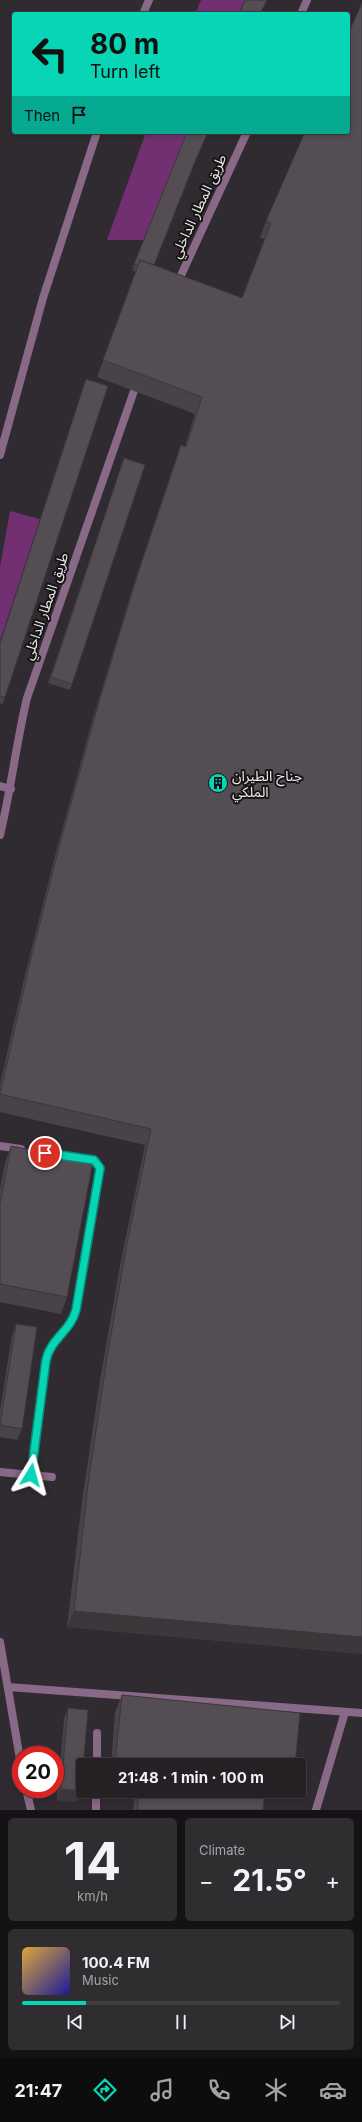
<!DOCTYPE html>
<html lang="en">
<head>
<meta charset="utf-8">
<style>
  :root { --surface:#242024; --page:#302d31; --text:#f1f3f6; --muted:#a3a3a6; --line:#413e41; --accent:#07d5b6 }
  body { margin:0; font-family:Inter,"Noto Sans Arabic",sans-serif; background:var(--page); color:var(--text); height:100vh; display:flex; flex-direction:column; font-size:15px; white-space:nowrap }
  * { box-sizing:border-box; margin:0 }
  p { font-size:13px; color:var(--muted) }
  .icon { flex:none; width:22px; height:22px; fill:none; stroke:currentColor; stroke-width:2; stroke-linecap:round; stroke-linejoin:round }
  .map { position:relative; height:1810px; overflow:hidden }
  .details { display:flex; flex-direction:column; gap:8px; padding:8px; background:#141214; flex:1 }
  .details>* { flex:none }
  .banner { position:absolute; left:12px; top:12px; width:338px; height:122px; border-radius:4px; box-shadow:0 2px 6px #0003,0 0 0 1px var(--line); background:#07d5b6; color:#111; overflow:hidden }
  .speed { position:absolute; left:12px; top:1746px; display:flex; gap:8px; font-size:20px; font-weight:700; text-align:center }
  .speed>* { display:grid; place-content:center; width:52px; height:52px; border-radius:50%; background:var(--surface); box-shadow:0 2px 6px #0003,0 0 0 1px var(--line); line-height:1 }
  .speed .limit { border:6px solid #d22; background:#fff; color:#111 }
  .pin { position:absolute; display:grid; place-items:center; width:34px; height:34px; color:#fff; margin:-17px; border:2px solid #fff; border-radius:50%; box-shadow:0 1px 4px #0007 }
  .me { position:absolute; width:44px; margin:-22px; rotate:8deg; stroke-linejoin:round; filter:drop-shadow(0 0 3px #0008) }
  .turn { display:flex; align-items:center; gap:14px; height:84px; padding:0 12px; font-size:18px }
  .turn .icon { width:52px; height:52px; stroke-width:2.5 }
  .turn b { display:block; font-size:28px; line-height:34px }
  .then { display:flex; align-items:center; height:38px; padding:0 12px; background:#0003; gap:8px; font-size:15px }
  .big { font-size:30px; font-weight:700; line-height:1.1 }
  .details .tile { flex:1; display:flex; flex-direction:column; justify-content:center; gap:6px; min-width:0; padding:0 14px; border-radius:6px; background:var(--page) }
  .details .dial { align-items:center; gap:0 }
  .dial b { font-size:52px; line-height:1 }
  .song { display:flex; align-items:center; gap:12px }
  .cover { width:48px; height:48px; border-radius:6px; background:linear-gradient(135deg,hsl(40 70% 55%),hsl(240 70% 35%)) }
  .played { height:4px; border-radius:2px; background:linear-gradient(90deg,var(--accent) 20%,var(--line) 20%) }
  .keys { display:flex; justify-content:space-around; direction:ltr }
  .heat { display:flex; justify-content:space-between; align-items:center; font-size:22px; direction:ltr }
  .details .tiles { flex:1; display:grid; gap:8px; grid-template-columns:1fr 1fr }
  .tile:last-child { grid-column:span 2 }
  .trip { position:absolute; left:76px; top:1758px; width:230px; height:40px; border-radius:4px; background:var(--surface); box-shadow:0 2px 6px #0003,0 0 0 1px var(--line); font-weight:700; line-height:40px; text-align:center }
  .dock { display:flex; height:64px; justify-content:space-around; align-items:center; background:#0e0d0e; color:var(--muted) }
  .dock .icon { width:28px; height:28px }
  .dock .active { color:var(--accent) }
  .dock b { font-size:18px; color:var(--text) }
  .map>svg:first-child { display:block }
  .green { fill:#723073 }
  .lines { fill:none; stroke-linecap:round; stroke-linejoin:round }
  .service { stroke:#886987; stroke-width:8 }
  .wall { fill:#484348 }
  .shaded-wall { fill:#3b373b }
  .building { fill:#544e54; stroke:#3b373b }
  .route-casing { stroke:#058a76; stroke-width:10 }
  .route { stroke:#07d5b6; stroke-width:7 }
  .labels { text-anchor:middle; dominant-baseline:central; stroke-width:4; stroke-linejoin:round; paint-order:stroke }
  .street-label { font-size:14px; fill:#edeaed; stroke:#171416 }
  .poi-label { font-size:14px; fill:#edeaed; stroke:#171416; text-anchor:start }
</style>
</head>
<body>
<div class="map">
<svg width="362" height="1810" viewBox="0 0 362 1810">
  <rect width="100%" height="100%" fill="#302b30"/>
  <!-- green -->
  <path class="green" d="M201 0H245L238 14H195Z
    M146 132H187L144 240H107Z
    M10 511 40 519 0 641V567Z"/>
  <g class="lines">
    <!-- service -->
    <path class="service" d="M143 14 149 0
      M301 14 307 0
      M177 284 247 132
      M0 455 43 298 97 132
      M0 786 11 789
      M0 835C11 790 16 744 27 698L134 391
      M0 1146 21 1149
      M0 1472 52 1477
      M31 1475 46 1360C51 1338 70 1332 76 1310L100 1168 94 1160 42 1152
      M0 1642 21 1765
      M8 1687 362 1713
      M97 1765V1733
      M26 1789 31 1810
      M96 1810V1791
      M316 1810 345 1712"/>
  </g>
  <!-- wall -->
  <path class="wall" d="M362 3V1654L67 1627 82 1501 101 1374 121 1260 145 1145 0 1112V1084L24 979 57 848 93 718 132 590 175 462 181 445 185 446 195 414 97 377 136 272 132 270 134 264 194 165 154 265 242 298 265 239 260 238 266 221Z
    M124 458 145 465 70 690 48 683Z
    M0 642 5 697 3 704 0 703Z
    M11 1146 67 1297 61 1314 0 1302V1188L5 1163Z
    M16 1324 22 1429 17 1440 0 1437V1410L12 1335Z
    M122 1695 295 1765H111L115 1712Z
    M68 1708 77 1802 57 1800 64 1719Z
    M135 1791H289L287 1797 264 1795 263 1810H133Z"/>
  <!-- shaded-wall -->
  <path class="shaded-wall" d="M74 1611 362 1637V1654L67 1627Z
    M115 1763 138 1765H114Z
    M61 1789 81 1791 77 1802 57 1800Z
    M261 1791H289L287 1797 260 1794Z"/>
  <!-- building -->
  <path class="building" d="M245 0H267L260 14H239Z
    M362 3V1637L74 1611 88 1484 107 1358 127 1243 151 1129 0 1094 30 962 63 832 99 702 138 573 181 445 186 447 202 397 103 360 140 260 242 298 271 223 266 221 305 132H348V34Z
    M187 132H208L196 159 154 265 140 260 138 265 134 264Z
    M86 379 108 386 5 697 0 696V643Z
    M124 458 145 465 72 684 51 677Z
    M11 1146 93 1162 67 1297 0 1284V1204Z
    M16 1324 37 1327 22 1429 0 1425Z
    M122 1695 300 1713 295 1765H138L115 1763Z
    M68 1708 88 1710 81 1791 61 1789Z
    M139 1791H265L263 1810H137Z"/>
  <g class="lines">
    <defs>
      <path id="route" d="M31 1475 46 1360C51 1338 70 1332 76 1310L100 1168 94 1160 45 1153"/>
    </defs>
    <!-- route casing -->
    <use href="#route" class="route-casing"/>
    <!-- route -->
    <use href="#route" class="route"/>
  </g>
  <!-- icons -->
  <defs>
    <symbol id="building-disc" viewBox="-11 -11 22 22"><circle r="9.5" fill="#07d5b6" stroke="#171416"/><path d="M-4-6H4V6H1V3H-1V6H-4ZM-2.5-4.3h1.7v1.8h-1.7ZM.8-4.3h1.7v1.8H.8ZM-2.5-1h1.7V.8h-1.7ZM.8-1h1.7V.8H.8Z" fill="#111"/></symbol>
  </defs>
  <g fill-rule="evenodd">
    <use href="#building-disc" x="207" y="772" width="22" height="22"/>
  </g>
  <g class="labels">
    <!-- street labels -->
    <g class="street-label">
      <text transform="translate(198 206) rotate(-65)">طريق المطار الداخلي</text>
      <text transform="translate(45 606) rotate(-71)">طريق المطار الداخلي</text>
    </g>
    <!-- poi labels -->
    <g class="poi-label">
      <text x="232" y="775">جناح الطيران<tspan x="232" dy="16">الملكي</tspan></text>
    </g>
  </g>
</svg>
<div class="speed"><div class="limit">20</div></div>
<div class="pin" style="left:45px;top:1153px;background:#d93025"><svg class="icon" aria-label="arrive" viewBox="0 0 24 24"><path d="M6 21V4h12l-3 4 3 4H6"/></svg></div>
<svg class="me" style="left:31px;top:1475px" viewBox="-20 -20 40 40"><path d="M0-17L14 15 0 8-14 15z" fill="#07d5b6" stroke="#fff" stroke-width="4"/></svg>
<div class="trip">21:48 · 1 min · 100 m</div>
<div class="banner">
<div class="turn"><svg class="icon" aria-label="left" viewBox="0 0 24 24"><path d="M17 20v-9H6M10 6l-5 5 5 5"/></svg><div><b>80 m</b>Turn left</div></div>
<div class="then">Then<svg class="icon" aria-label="arrive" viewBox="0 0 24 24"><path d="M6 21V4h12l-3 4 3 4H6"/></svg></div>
</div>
</div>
<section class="details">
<div class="tiles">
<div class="tile dial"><b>14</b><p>km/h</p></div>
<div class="tile"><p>Climate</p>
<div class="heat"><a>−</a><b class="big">21.5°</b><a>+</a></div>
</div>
<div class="tile">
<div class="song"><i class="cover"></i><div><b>100.4 FM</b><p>Music</p></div></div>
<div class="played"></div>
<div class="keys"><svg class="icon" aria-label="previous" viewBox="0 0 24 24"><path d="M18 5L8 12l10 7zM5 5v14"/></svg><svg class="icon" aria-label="pause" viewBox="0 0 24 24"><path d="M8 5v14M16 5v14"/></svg><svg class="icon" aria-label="next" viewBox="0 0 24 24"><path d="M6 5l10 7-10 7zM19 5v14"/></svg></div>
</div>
</div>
</section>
<nav class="dock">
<b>21:47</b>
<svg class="icon active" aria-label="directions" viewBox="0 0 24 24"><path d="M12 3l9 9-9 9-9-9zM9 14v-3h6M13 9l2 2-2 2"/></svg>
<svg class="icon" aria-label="music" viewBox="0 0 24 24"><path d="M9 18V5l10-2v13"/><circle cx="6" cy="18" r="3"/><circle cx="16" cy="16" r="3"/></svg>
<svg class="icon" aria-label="phone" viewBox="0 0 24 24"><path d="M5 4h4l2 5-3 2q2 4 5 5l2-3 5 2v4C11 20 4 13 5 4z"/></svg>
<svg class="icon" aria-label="climate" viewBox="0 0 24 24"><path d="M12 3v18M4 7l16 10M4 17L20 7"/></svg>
<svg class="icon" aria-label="car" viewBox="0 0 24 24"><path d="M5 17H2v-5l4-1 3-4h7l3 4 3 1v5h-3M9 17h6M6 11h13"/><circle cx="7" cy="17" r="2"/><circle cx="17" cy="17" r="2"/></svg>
</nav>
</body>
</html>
